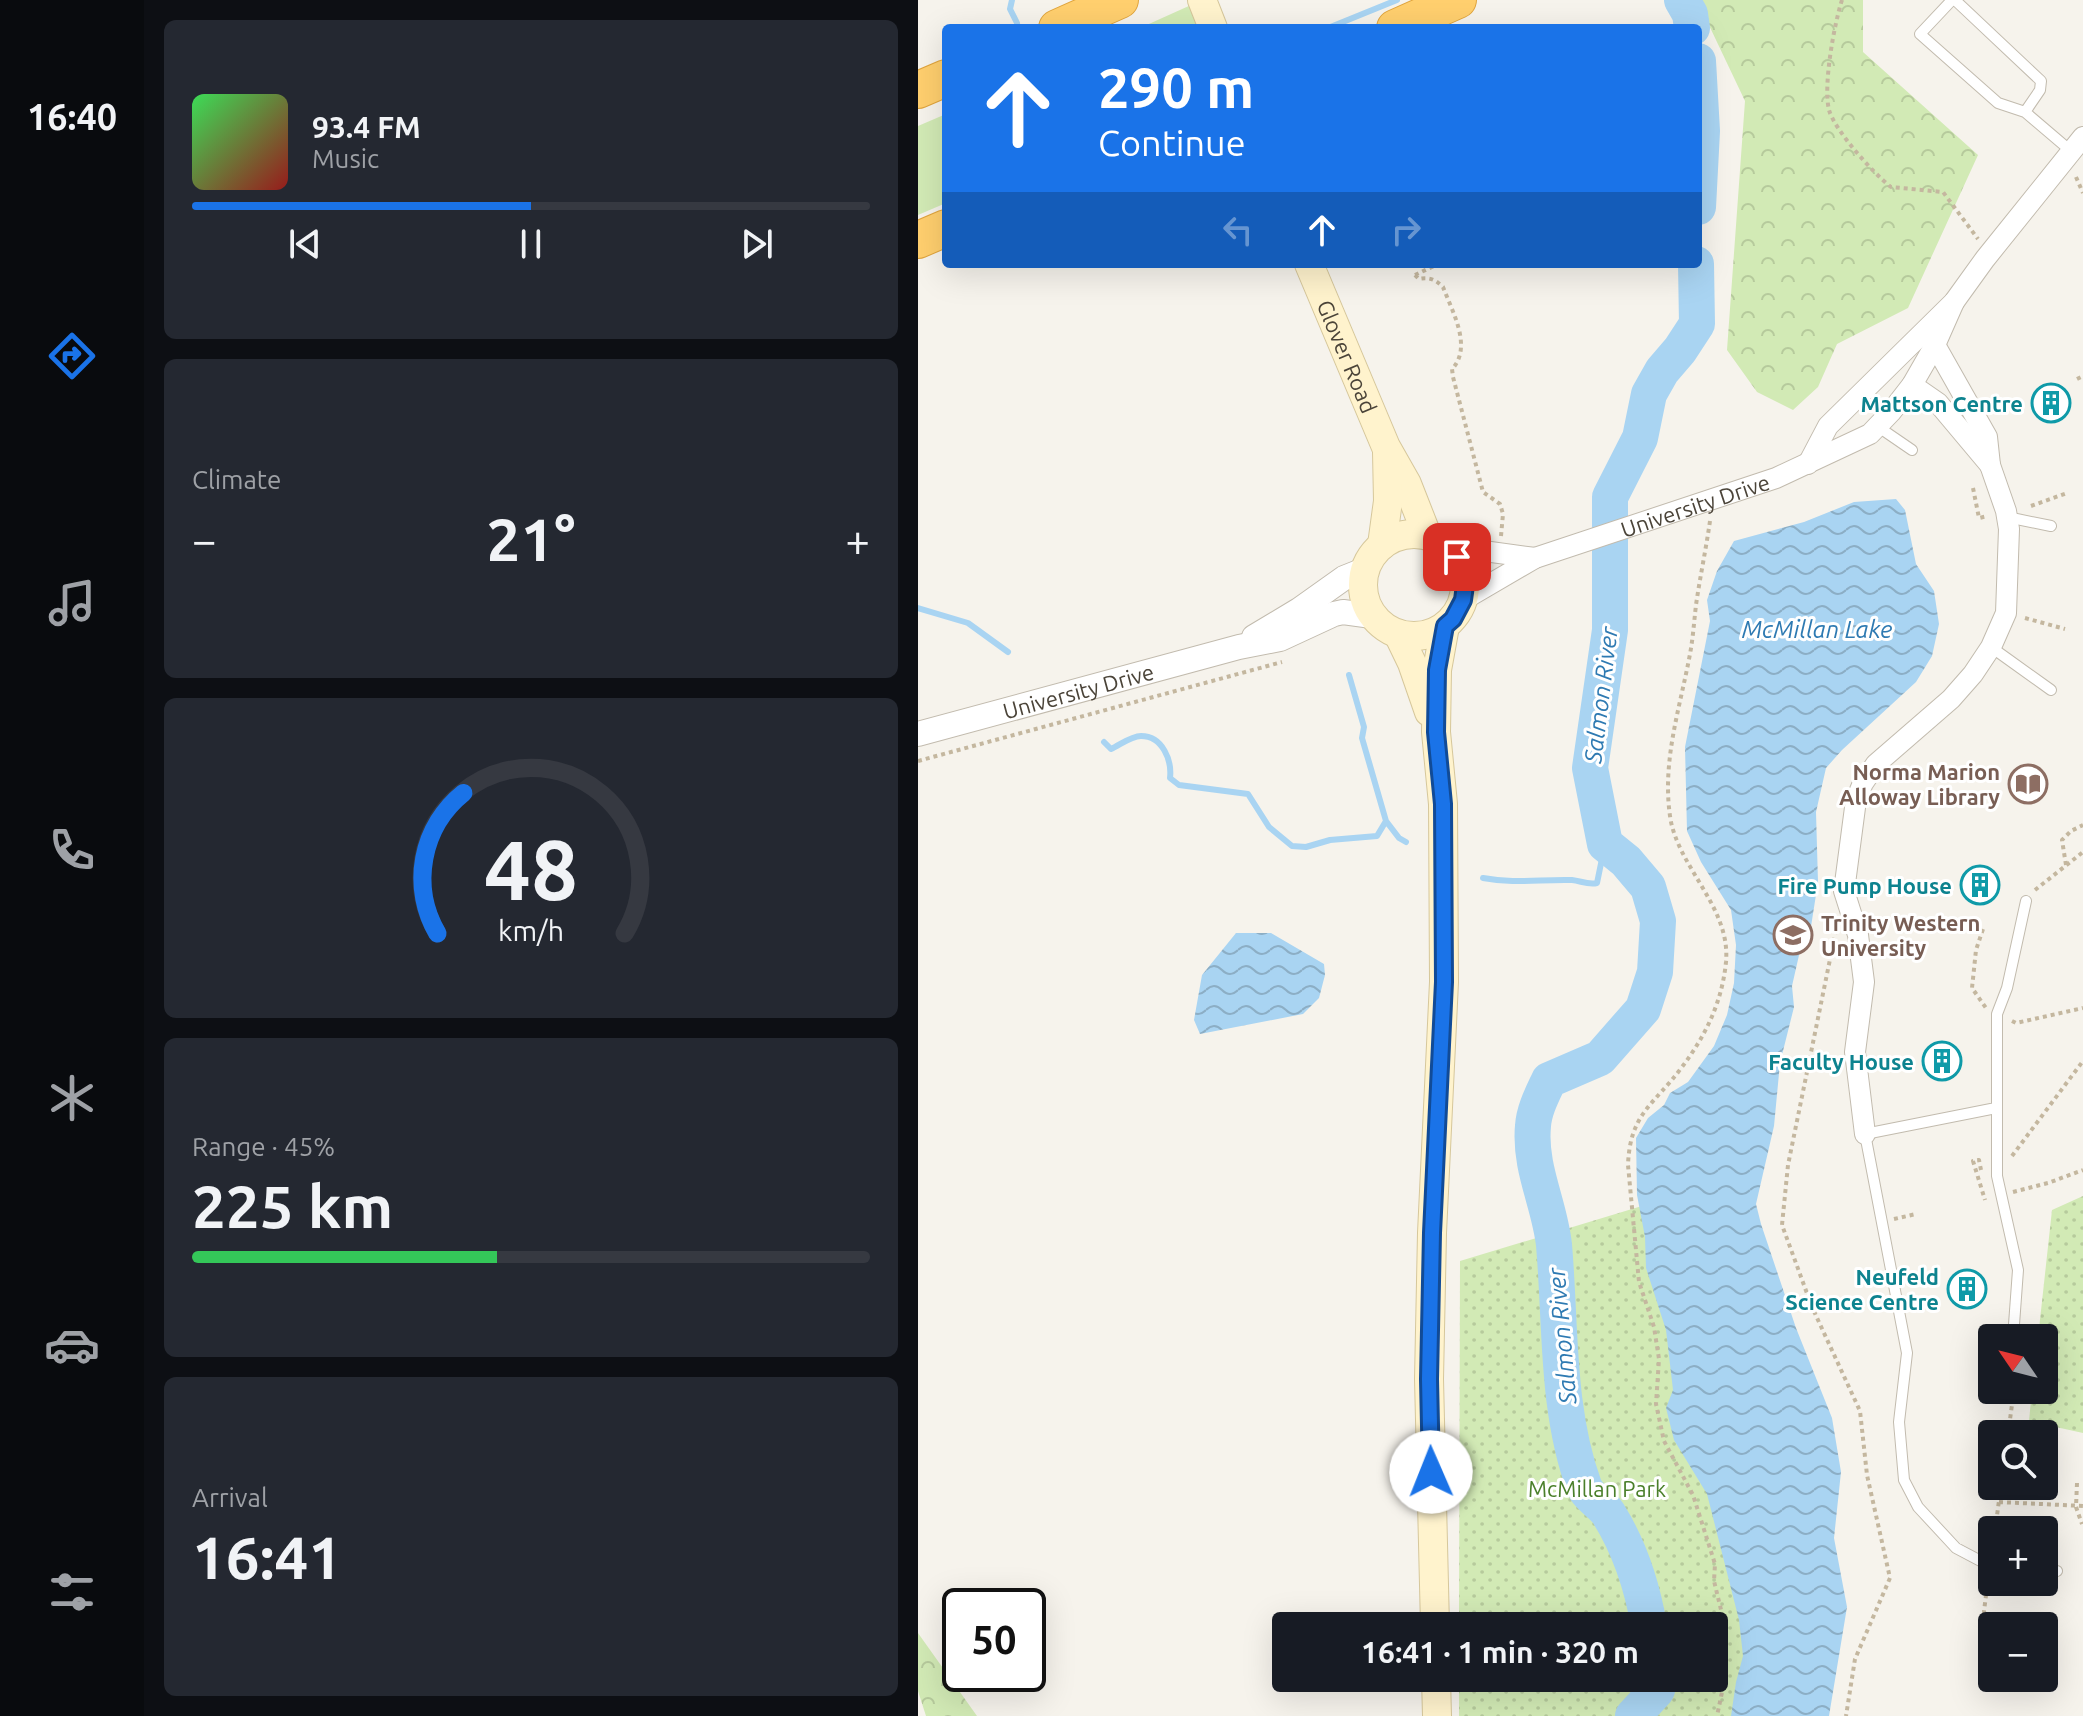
<!DOCTYPE html>
<html lang="en">
<head>
<meta charset="utf-8">
<style>
  :root { --surface:#171b24; --page:#242831; --text:#f1f3f6; --muted:#9ea1a6; --line:#363941; --accent:#1a73e8 }
  body { margin:0; font-family:Ubuntu,sans-serif; background:var(--page); color:var(--text); height:100vh; display:flex; flex-direction:column; font-size:30px; white-space:nowrap }
  * { box-sizing:border-box; margin:0 }
  p { font-size:26px; color:var(--muted) }
  .icon { flex:none; width:44px; height:44px; fill:none; stroke:currentColor; stroke-width:2; stroke-linecap:round; stroke-linejoin:round }
  .map { position:relative; flex:1; overflow:hidden }
  .drawer { display:flex; flex-direction:column; gap:20px; padding:20px; background:#0d0f14; width:774px }
  .drawer>* { flex:none }
  .banner { position:absolute; left:24px; top:24px; width:760px; height:244px; border-radius:8px; box-shadow:0 8px 32px #0002; background:#1a73e8; color:#fff; overflow:hidden }
  .needle { width:52px; rotate:305deg }
  .tools { position:absolute; left:1060px; top:1324px; display:grid; gap:16px }
  .tools a { display:grid; place-items:center; width:80px; height:80px; border-radius:8px; background:var(--surface); box-shadow:0 8px 32px #0002; font-size:40px }
  .speed { position:absolute; left:24px; top:1588px; display:flex; gap:16px; font-size:40px; font-weight:700; text-align:center }
  .speed>* { display:grid; place-content:center; width:104px; height:104px; border-radius:50%; background:var(--surface); box-shadow:0 8px 32px #0002; line-height:1 }
  .speed .limit { border:4px solid #111; border-radius:12px; background:#fff; color:#111 }
  .pin { position:absolute; display:grid; place-items:center; width:68px; height:68px; color:#fff; margin:-34px; border-radius:16px; box-shadow:0 4px 12px #0006 }
  .me { position:absolute; width:88px; margin:-44px; rotate:359deg; stroke-linejoin:round; filter:drop-shadow(0 0 6px #0008) }
  .turn { display:flex; align-items:center; gap:28px; height:168px; padding:0 24px; font-size:36px }
  .turn .icon { width:104px; height:104px; stroke-width:2.5 }
  .turn b { display:block; font-size:56px; line-height:68px }
  .lanes { display:flex; align-items:center; height:76px; padding:0 24px; background:#0003; justify-content:center; gap:40px; direction:ltr }
  .lanes .off { opacity:.35 }
  .big { font-size:60px; font-weight:600; line-height:1.1 }
  .drawer .tile { flex:1; display:flex; flex-direction:column; justify-content:center; gap:12px; min-width:0; padding:0 28px; border-radius:12px; background:var(--page) }
  .drawer .dial { align-items:center; gap:0 }
  .dial svg { height:208px; overflow:visible; fill:none; stroke:var(--line); stroke-width:7; stroke-linecap:round; text-anchor:middle }
  .dial text { fill:var(--text); stroke:none }
  .song { display:flex; align-items:center; gap:24px }
  .cover { width:96px; height:96px; border-radius:12px; background:linear-gradient(135deg,hsl(130 70% 55%),hsl(0 70% 35%)) }
  .played { height:8px; border-radius:4px; background:linear-gradient(90deg,var(--accent) 50%,var(--line) 50%) }
  .keys { display:flex; justify-content:space-around; direction:ltr }
  .heat { display:flex; justify-content:space-between; align-items:center; font-size:44px; direction:ltr }
  .charge { height:12px; border-radius:6px; background:linear-gradient(90deg,#34c759 45%,var(--line) 0) }
  .trip { position:absolute; left:354px; top:1612px; width:456px; height:80px; border-radius:8px; background:var(--surface); box-shadow:0 8px 32px #0002; font-weight:600; line-height:80px; text-align:center }
  main { display:flex; flex:1; min-height:0 }
  .menu { display:flex; flex-direction:column; width:144px; justify-content:space-around; align-items:center; background:#090b0e; color:var(--muted) }
  .menu .icon { width:56px; height:56px }
  .menu .current { color:var(--accent) }
  .menu b { font-size:36px; color:var(--text) }
  .map>svg:first-child { display:block }
  .green { fill:#d2eab5 }
  .forest { fill:url(#forest-crowns) }
  .park { fill:url(#park-dots) }
  .water { fill:url(#water-waves) }
  .lines { fill:none; stroke-linecap:round; stroke-linejoin:round }
  .stream { stroke:#a9d4f2; stroke-width:6 }
  .river { stroke:#a9d4f2; stroke-width:36 }
  .service-casing { stroke:#c2bbae; stroke-width:12 }
  .minor-casing { stroke:#c2bbae; stroke-width:22 }
  .tertiary-casing { stroke:#c2bbae; stroke-width:26 }
  .secondary-casing { stroke:#d6c79b; stroke-width:30 }
  .motorway-casing { stroke:#e0a43c; stroke-width:38 }
  .path { stroke:#c4b79f; stroke-width:4; stroke-dasharray:4 4; stroke-linecap:butt }
  .service { stroke:#fff; stroke-width:10 }
  .minor { stroke:#fff; stroke-width:20 }
  .tertiary { stroke:#fff; stroke-width:24 }
  .secondary { stroke:#fff3cd; stroke-width:28 }
  .motorway { stroke:#ffcf6e; stroke-width:36 }
  .route-casing { stroke:#114b97; stroke-width:20 }
  .route { stroke:#1a73e8; stroke-width:14 }
  .labels { text-anchor:middle; dominant-baseline:central; stroke-width:6; stroke-linejoin:round; paint-order:stroke }
  .street-label { font-size:22px; fill:#4b4439; stroke:#fff }
  .culture-label { font-size:22px; font-weight:bold; fill:#0d838f; stroke:#fff; text-anchor:end }
  .education-label { font-size:22px; font-weight:bold; fill:#785e54; stroke:#fff; text-anchor:end }
  .park-label { font-size:22px; fill:#4a7f2a; stroke:#fff }
  .water-label { font-size:24px; font-style:italic; fill:#2e7ab2; stroke:#fff }
</style>
</head>
<body>
<main>
<nav class="menu">
<b>16:40</b>
<svg class="icon current" aria-label="directions" viewBox="0 0 24 24"><path d="M12 3l9 9-9 9-9-9zM9 14v-3h6M13 9l2 2-2 2"/></svg>
<svg class="icon" aria-label="music" viewBox="0 0 24 24"><path d="M9 18V5l10-2v13"/><circle cx="6" cy="18" r="3"/><circle cx="16" cy="16" r="3"/></svg>
<svg class="icon" aria-label="phone" viewBox="0 0 24 24"><path d="M5 4h4l2 5-3 2q2 4 5 5l2-3 5 2v4C11 20 4 13 5 4z"/></svg>
<svg class="icon" aria-label="climate" viewBox="0 0 24 24"><path d="M12 3v18M4 7l16 10M4 17L20 7"/></svg>
<svg class="icon" aria-label="car" viewBox="0 0 24 24"><path d="M5 17H2v-5l4-1 3-4h7l3 4 3 1v5h-3M9 17h6M6 11h13"/><circle cx="7" cy="17" r="2"/><circle cx="17" cy="17" r="2"/></svg>
<svg class="icon" aria-label="filters" viewBox="0 0 24 24"><path d="M4 7h16M4 17h16"/><circle cx="9" cy="7" r="2"/><circle cx="15" cy="17" r="2"/></svg>
</nav>
<section class="drawer">
<div class="tile">
<div class="song"><i class="cover"></i><div><b>93.4 FM</b><p>Music</p></div></div>
<div class="played"></div>
<div class="keys"><svg class="icon" aria-label="previous" viewBox="0 0 24 24"><path d="M18 5L8 12l10 7zM5 5v14"/></svg><svg class="icon" aria-label="pause" viewBox="0 0 24 24"><path d="M8 5v14M16 5v14"/></svg><svg class="icon" aria-label="next" viewBox="0 0 24 24"><path d="M6 5l10 7-10 7zM19 5v14"/></svg></div>
</div>
<div class="tile"><p>Climate</p>
<div class="heat"><a>−</a><b class="big">21°</b><a>+</a></div>
</div>
<div class="tile dial"><svg viewBox="0 0 100 80">
<path d="M14 69A42 42 0 1 1 86 69"/>
<path d="M14 69A42 42 0 0 1 24 15" stroke="#1a73e8"/>
<text x="50" y="56" font-size="32" font-weight="700">48</text>
<text x="50" y="72" font-size="11">km/h</text>
</svg></div>
<div class="tile"><p>Range · 45%</p><b class="big">225 km</b><div class="charge"></div></div>
<div class="tile"><p>Arrival</p><b class="big">16:41</b></div>
</section>
<div class="map">
<svg width="1165" height="1716" viewBox="0 0 1165 1716">
  <defs>
    <pattern id="forest-crowns" width="20" height="18" patternUnits="userSpaceOnUse" patternTransform="scale(2)"><rect width="20" height="18" fill="#d2eab5"/><path d="M2 6a3 3 0 1 1 6 0M12 15a3 3 0 1 1 6 0" fill="none" stroke="#b6ca9c"/></pattern>
    <pattern id="park-dots" width="8" height="8" patternUnits="userSpaceOnUse" patternTransform="scale(2)"><rect width="8" height="8" fill="#d2eab5"/><path d="M2 2h.1M6 6h.1" fill="none" stroke="#b6ca9c" stroke-width="1.8" stroke-linecap="round"/></pattern>
    <pattern id="water-waves" width="16" height="10" patternUnits="userSpaceOnUse" patternTransform="scale(2)"><rect width="16" height="10" fill="#a9d4f2"/><path d="M0 5q4-4 8 0t8 0" fill="none" stroke="#8caec5"/></pattern>
  </defs>
  <rect width="100%" height="100%" fill="#f6f3ec"/>
  <!-- green -->
  <path class="green" d="M273 5 282 28H222Z
    M28 114V203L0 215V126Z"/>
  <!-- forest -->
  <path class="forest" d="M779 0H945V52L1060 155 990 308 919 344 900 387 875 410 839 392 809 350 827 101Z
    M0 1633 59 1716H8L0 1691Z"/>
  <!-- park -->
  <path class="park" d="M770 1192 857 1716H541V1678H796V1626H541L542 1261Z
    M1165 1196V1433L1111 1421 1114 1390H1126V1338H1120L1134 1210Z"/>
  <!-- water -->
  <path class="water" d="M978 499 987 510 998 564 1016 591 1021 624 1014 656 998 682 924 750 908 768 898 812 900 882 892 933 884 942 874 986 876 1007 862 1063 856 1126 838 1204 843 1224 878 1328 914 1418 923 1472 916 1538 929 1607 911 1716H813L818 1682 825 1656 821 1620 789 1494 756 1440 748 1408 755 1390 748 1330 728 1268 727 1237 719 1195 718 1138 730 1118 746 1105 752 1093 770 1082 796 1046 809 1015 816 983 818 945 813 910 783 862 769 831 767 747 792 621 789 600 799 571 816 541 886 522 936 502Z
    M318 933H353L406 964 407 975 401 998 385 1014 282 1034 276 1020 284 975Z"/>
  <g class="lines">
    <!-- stream -->
    <path class="stream" d="M94 0 92 9 99 23
      M410 28 479 0
      M0 608 50 623 90 652
      M431 675 446 727 444 738 468 821
      M186 742 193 749C202 745 213 736 223 736 245 736 254 761 252 778L261 785 330 794 351 827 374 846 388 847 412 840 459 836 468 821 481 838 488 842
      M565 878C597 884 623 879 654 880 663 881 670 885 679 883L687 844"/>
    <!-- river -->
    <path class="river" d="M764 0 772 14 774 28
      M780 61 784 131 780 207
      M731 1626C724 1585 712 1548 690 1513 683 1503 670 1497 666 1486 638 1409 643 1325 636 1245 632 1205 611 1168 615 1126 616 1110 624 1095 631 1080L682 1058 725 1009 737 972 740 921 730 887 708 861 687 844 672 768 692 630V497L722 438 731 394 744 371 762 350 779 324 778 264
      M715 1716 739 1690 742 1678"/>
    <defs>
      <path id="service" d="M1034 0 1002 34 1080 103 1107 112 1154 152
        M1037 0 1123 81 1122 90 1107 112
        M959 426 994 450
        M1089 517 1133 526
        M1073 647 1133 690
        M1095 1338 1100 1270 1079 1176V1014L1089 988 1108 901
        M1074 1567 1038 1548 1000 1507 986 1480 981 1422 989 1353 947 1134 1078 1108
        M1126 1576 1139 1571"/>
      <g id="minor">
        <path d="M994 385 1020 403 1072 465"/>
        <path d="M890 464 910 426 1036 302 1067 259 1165 137"/>
        <path d="M529 546 617 558"/>
        <path id="s1" d="M545 600 617 558 858 478 952 434 973 412 994 385 1017 345 1036 302"/>
        <path d="M947 1134 937 1052 946 982 940 935 926 891 938 800 945 783 958 764 1033 699 1055 674 1073 647 1088 613 1091 529 1088 511 1072 465 1069 437 1017 345"/>
      </g>
      <g id="tertiary">
        <path d="M336 637 381 610 426 578 446 570"/>
        <path id="s2" d="M0 734 321 647 362 639 416 614 425 612 454 616"/>
      </g>
      <g id="secondary">
        <path d="M284 0 295 28"/>
        <path id="s3" d="M391 264 468 447 489 484 509 535"/>
        <circle cx="496" cy="585" r="51"/>
        <path d="M464 545 470 501 469 452"/>
        <path d="M480 634 494 663 511 712"/>
        <path d="M517 1626 511 1379 514 1233 526 982 525 804 518 732 519 670 527 626"/>
        <path d="M518 1678 519 1716"/>
      </g>
      <path id="motorway" d="M139 28 202 0
        M477 28 540 0
        M0 90 28 78
        M0 240 28 228"/>
    </defs>
    <!-- service casing -->
    <use href="#service" class="service-casing"/>
    <!-- minor casing -->
    <use href="#minor" class="minor-casing"/>
    <!-- tertiary casing -->
    <use href="#tertiary" class="tertiary-casing"/>
    <!-- secondary casing -->
    <use href="#secondary" class="secondary-casing"/>
    <!-- motorway casing -->
    <use href="#motorway" class="motorway-casing"/>
    <!-- path -->
    <path class="path" d="M924 0C916 25 905 85 911 110 917 131 956 174 973 187L1025 192 1060 239
      M1158 177 1165 193
      M497 275 501 279C511 277 517 279 525 287 534 311 555 347 534 369L535 377 565 492 582 504 585 514 583 536
      M497 275 520 264
      M1159 379 1165 376
      M1055 488 1061 518 1070 516
      M1113 506 1149 493
      M792 521C788 549 782 577 778 605 776 622 775 638 772 654 762 708 744 760 752 816 759 867 813 907 808 962 804 1002 788 1035 764 1067 736 1105 712 1113 710 1165L721 1282 736 1327 741 1359 738 1404 746 1441 775 1495 797 1564 796 1581 806 1622 808 1643 807 1678 799 1716
      M1107 618 1147 629
      M0 761 364 662
      M1148 865 1144 840 1153 831 1165 825
      M1117 890 1165 852
      M1065 929 1058 950 1054 988 1068 1008
      M918 930 870 1165 864 1225 894 1307 942 1411 949 1475 972 1578 937 1659 928 1716
      M1094 1021 1098 1023 1165 1008
      M1094 1156 1165 1061
      M1063 1170 1061 1160 1055 1161 1067 1200
      M1095 1192 1130 1183 1165 1170
      M976 1219 998 1214
      M1090 1434 1096 1390
      M1159 1483 1158 1507 1164 1524
      M1081 1502 1165 1506
      M1077 1530 1083 1486
      M1069 1630 1066 1611 1070 1580"/>
    <!-- service -->
    <use href="#service" class="service"/>
    <!-- minor -->
    <use href="#minor" class="minor"/>
    <!-- tertiary -->
    <use href="#tertiary" class="tertiary"/>
    <!-- secondary -->
    <use href="#secondary" class="secondary"/>
    <!-- motorway -->
    <use href="#motorway" class="motorway"/>
  </g>
  <g class="lines">
    <defs>
      <path id="route" d="M513 1472 511 1379 514 1233 526 982 525 804 518 732 519 670 527 626 535 619 545 600 547 585 545 570 539 557"/>
    </defs>
    <!-- route casing -->
    <use href="#route" class="route-casing"/>
    <!-- route -->
    <use href="#route" class="route"/>
  </g>
  <!-- icons -->
  <defs>
    <symbol id="building-ring" viewBox="-11 -11 22 22"><circle r="9.5" fill="#fff" stroke="#0f9aa8" stroke-width="1.5"/><path d="M-4-6H4V6H1V3H-1V6H-4ZM-2.5-4.3h1.7v1.8h-1.7ZM.8-4.3h1.7v1.8H.8ZM-2.5-1h1.7V.8h-1.7ZM.8-1h1.7V.8H.8Z" fill="#0f9aa8"/></symbol>
    <symbol id="library-ring" viewBox="-11 -11 22 22"><circle r="9.5" fill="#fff" stroke="#8d6e63" stroke-width="1.5"/><path d="M-6-4Q-3-5.5-.7-3.5V5Q-3 3-6 4ZM6-4Q3-5.5 .7-3.5V5Q3 3 6 4Z" fill="#8d6e63"/></symbol>
    <symbol id="university-ring" viewBox="-11 -11 22 22"><circle r="9.5" fill="#fff" stroke="#8d6e63" stroke-width="1.5"/><path d="M0-5L7-2L0 1L-7-2ZM-4 1L0 2.5L4 1V4Q0 6-4 4Z" fill="#8d6e63"/></symbol>
  </defs>
  <g fill-rule="evenodd">
    <use href="#building-ring" x="1111" y="381" width="44" height="44"/>
    <use href="#library-ring" x="1088" y="762" width="44" height="44"/>
    <use href="#building-ring" x="1040" y="863" width="44" height="44"/>
    <use href="#university-ring" x="853" y="913" width="44" height="44"/>
    <use href="#building-ring" x="1002" y="1039" width="44" height="44"/>
    <use href="#building-ring" x="1027" y="1267" width="44" height="44"/>
  </g>
  <g class="labels">
    <!-- street labels -->
    <g class="street-label">
      <text stroke="none"><textPath href="#s3" startOffset="100">Glover Road</textPath></text>
      <text stroke="none"><textPath href="#s1" startOffset="252">University Drive</textPath></text>
      <text stroke="none"><textPath href="#s2" startOffset="166">University Drive</textPath></text>
    </g>
    <!-- culture labels -->
    <g class="culture-label">
      <text x="1105" y="403">Mattson Centre</text>
      <text x="1034" y="885">Fire Pump House</text>
      <text x="996" y="1061">Faculty House</text>
      <text x="1021" y="1276">Neufeld<tspan x="1021" dy="25">Science Centre</tspan></text>
    </g>
    <!-- education labels -->
    <g class="education-label">
      <text x="1082" y="771">Norma Marion<tspan x="1082" dy="25">Alloway Library</tspan></text>
      <text x="903" y="922" text-anchor="start">Trinity Western<tspan x="903" dy="25">University</tspan></text>
    </g>
    <!-- park labels -->
    <g class="park-label">
      <text x="679" y="1488">McMillan Park</text>
    </g>
    <!-- water labels -->
    <g class="water-label">
      <text x="899" y="629">McMillan Lake</text>
      <text transform="translate(683 695) rotate(-83)">Salmon River</text>
      <text transform="translate(644 1336) rotate(-95)">Salmon River</text>
    </g>
  </g>
</svg>
<div class="tools">
<a><svg class="needle" viewBox="-14 -14 28 28"><path d="M0-13l5 13h-10z" fill="#e53935"/><path d="M0 13l5-13h-10z" fill="#9ea1a6"/></svg></a>
<a><svg class="icon" aria-label="search" viewBox="0 0 24 24"><circle cx="10" cy="10" r="6"/><path d="M15 15l6 6"/></svg></a>
<a>+</a>
<a>−</a>
</div>
<div class="speed"><div class="limit">50</div></div>
<div class="pin" style="left:539px;top:557px;background:#d93025"><svg class="icon" aria-label="arrive" viewBox="0 0 24 24"><path d="M6 21V4h12l-3 4 3 4H6"/></svg></div>
<svg class="me" style="left:513px;top:1472px" viewBox="-20 -20 40 40"><circle r="19" fill="#fff"/><path d="M0-13L10 11 0 6-10 11z" fill="#1a73e8"/></svg>
<div class="trip">16:41 · 1 min · 320 m</div>
<div class="banner">
<div class="turn"><svg class="icon" aria-label="ahead" viewBox="0 0 24 24"><path d="M12 20V5M6 11l6-6 6 6"/></svg><div><b>290 m</b>Continue</div></div>
<div class="lanes"><svg class="icon off" aria-label="left" viewBox="0 0 24 24"><path d="M17 20v-9H6M10 6l-5 5 5 5"/></svg><svg class="icon" aria-label="ahead" viewBox="0 0 24 24"><path d="M12 20V5M6 11l6-6 6 6"/></svg><svg class="icon off" aria-label="right" viewBox="0 0 24 24"><path d="M7 20v-9h11M14 6l5 5-5 5"/></svg></div>
</div>
</div>
</main>
</body>
</html>
